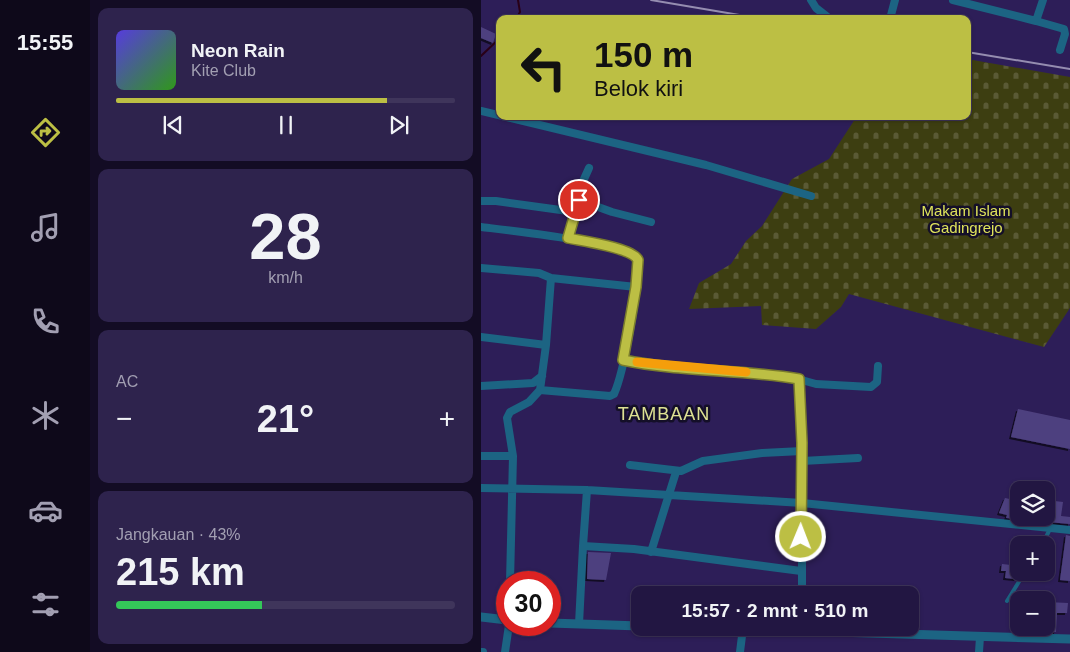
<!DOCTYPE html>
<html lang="id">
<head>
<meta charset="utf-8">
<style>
  :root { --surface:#221642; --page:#2e234d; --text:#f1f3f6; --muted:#a29fb2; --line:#3f355b; --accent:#bcbf44 }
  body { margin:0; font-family:Arial,sans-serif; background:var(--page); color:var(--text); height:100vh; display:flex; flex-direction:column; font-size:19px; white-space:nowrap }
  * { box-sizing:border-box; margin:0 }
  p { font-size:16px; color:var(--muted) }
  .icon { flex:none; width:28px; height:28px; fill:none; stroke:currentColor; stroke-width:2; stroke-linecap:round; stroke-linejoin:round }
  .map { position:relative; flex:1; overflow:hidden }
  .drawer { display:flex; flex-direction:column; gap:8px; padding:8px; background:#130c24; width:391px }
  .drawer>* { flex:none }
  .top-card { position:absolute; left:15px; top:15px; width:475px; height:105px; border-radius:10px; box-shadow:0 1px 4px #0004,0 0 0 1px var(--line); background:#bcbf44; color:#111; overflow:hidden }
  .buttons { position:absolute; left:529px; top:481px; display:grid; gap:10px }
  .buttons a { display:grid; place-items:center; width:45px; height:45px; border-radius:10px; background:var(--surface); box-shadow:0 1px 4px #0004,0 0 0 1px var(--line); font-size:25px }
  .speed { position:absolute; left:15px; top:571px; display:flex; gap:10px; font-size:25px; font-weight:700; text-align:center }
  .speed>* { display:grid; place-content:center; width:65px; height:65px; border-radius:50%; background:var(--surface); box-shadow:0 1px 4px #0004,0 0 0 1px var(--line); line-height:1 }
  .speed .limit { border:8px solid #d22; background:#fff; color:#111 }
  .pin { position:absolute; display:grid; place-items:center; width:42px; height:42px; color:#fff; margin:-21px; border:2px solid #fff; border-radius:50%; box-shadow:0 1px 5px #0007 }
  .me { position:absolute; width:55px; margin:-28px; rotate:1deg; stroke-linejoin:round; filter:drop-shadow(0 0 4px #0008) }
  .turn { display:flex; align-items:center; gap:18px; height:105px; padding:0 15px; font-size:22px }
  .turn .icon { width:65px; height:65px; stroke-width:2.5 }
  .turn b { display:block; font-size:35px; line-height:42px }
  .big { font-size:38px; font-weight:600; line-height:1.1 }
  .drawer .card { flex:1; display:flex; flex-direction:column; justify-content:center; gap:8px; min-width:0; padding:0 18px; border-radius:10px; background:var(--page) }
  .drawer .dial { align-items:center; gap:0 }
  .dial b { font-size:65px; line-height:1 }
  .song { display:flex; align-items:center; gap:15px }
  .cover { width:60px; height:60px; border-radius:8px; background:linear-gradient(135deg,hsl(250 70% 55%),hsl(110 70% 35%)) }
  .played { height:5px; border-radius:2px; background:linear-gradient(90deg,var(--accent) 80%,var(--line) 80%) }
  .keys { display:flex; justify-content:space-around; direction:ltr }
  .heat { display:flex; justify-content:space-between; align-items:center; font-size:28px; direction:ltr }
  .charge { height:8px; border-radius:4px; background:linear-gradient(90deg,#34c759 43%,var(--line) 0) }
  .trip { position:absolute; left:150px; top:586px; width:288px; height:50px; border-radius:10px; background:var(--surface); box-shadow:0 1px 4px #0004,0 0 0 1px var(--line); font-weight:600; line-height:50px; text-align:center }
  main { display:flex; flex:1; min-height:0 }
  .dock { display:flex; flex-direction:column; width:90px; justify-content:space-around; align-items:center; background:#0e091a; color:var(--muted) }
  .dock .icon { width:35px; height:35px }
  .dock .on { color:var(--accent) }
  .dock b { font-size:22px; color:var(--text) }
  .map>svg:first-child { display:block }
  .cemetery { fill:url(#cemetery-stones) }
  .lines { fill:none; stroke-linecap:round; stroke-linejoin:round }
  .stream { stroke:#290017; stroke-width:2 }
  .building { fill:#4e417f; filter:url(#shadow) }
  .service { stroke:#1c6483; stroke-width:4 }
  .minor { stroke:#1c6483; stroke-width:8 }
  .tertiary { stroke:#1c6483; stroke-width:9 }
  .rail { stroke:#958db0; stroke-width:2 }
  .route-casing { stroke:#7a7c2c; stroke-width:12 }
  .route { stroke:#bcbf44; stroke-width:9 }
  .slow { stroke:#f59e0b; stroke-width:9 }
  .labels { text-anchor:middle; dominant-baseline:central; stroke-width:5; stroke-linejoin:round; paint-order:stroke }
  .park-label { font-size:15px; fill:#dfe45b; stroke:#140f28 }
  .quarter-label { font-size:18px; letter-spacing:1px; fill:#dde193; stroke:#140f28 }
</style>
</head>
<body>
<main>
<nav class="dock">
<b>15:55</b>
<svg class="icon on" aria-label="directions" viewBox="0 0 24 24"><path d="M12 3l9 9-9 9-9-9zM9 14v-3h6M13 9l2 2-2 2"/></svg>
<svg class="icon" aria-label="music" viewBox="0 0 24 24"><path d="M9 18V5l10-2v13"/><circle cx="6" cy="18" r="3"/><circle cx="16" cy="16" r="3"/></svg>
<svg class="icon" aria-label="phone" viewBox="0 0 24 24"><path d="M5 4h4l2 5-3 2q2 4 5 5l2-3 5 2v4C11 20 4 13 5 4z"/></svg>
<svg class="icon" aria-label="climate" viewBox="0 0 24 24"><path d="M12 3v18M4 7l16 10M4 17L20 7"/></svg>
<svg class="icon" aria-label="car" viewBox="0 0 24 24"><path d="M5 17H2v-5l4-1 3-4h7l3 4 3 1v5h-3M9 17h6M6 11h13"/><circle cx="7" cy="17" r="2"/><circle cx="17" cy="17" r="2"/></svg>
<svg class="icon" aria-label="filters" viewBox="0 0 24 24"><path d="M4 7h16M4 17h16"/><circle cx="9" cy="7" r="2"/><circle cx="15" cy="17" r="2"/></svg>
</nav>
<section class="drawer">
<div class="card">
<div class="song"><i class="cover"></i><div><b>Neon Rain</b><p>Kite Club</p></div></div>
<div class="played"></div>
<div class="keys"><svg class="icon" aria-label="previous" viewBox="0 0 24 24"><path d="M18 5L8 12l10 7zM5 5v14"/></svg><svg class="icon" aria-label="pause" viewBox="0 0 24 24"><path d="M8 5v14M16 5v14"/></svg><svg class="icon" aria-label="next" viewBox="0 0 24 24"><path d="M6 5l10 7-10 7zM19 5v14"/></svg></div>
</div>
<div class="card dial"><b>28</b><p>km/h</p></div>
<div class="card"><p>AC</p>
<div class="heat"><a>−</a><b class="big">21°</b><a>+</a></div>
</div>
<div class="card"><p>Jangkauan · 43%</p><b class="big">215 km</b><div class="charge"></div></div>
</section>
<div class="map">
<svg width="589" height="652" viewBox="0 0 589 652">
  <defs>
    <pattern id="cemetery-stones" width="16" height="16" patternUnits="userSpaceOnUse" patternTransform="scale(1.25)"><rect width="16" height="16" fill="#3d3e11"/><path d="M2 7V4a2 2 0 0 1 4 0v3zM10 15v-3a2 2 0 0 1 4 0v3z" fill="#5a5a35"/></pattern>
    <filter id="shadow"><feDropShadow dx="-2" dy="2" stdDeviation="0" flood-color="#0009"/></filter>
  </defs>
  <rect width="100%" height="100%" fill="#2d1e58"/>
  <!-- cemetery -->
  <path class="cemetery" d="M486 59 589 77V308L563 347 368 294 360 307 335 329 281 325 280 306 208 309 218 283 250 264 265 241 281 226 311 179 348 159 376 116H486Z"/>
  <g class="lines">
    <!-- stream -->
    <path class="stream" d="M35 19 39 12 37 0
      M0 56 19 38"/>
  </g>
  <!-- building -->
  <path class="building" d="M0 27 15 34 12 43 0 38Z
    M537 409 589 420V449L530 437Z
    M524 498 538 501V519L525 518 526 515 518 513Z
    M565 500 582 502 580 516 589 517V524L567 522 569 517H565Z
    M585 535 589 536V581L579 580Z
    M535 541 538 542V575L535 579 524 578 525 571H520L521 564 530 565Z
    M107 552 130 553 125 580 106 579Z
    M565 602 587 603 586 613H576L575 632 545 631V628H565Z"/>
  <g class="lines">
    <!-- service -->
    <path class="service" d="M561 545 569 529
      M526 601 544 572"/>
    <!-- minor -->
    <path class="minor" d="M330 0 335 8 349 19
      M472 0 555 21 562 0
      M409 19 414 0
      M555 21 583 29 584 34 579 50
      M0 111 225 165 330 196
      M98 200 131 212 170 222
      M0 201H15L94 212
      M0 227C24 230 149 243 157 260 159 285 143 372 133 394L129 396 59 390
      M87 238 99 188 108 168
      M0 268 58 273 70 278
      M0 337 65 345 70 278 155 287
      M142 360C200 372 260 369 317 379L321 443V595
      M317 379 335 384 390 387 396 382 397 366
      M0 386 52 383 61 376
      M0 456H32
      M321 461 377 458
      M149 465 200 471 222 461 281 453 321 451
      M0 488 106 490 321 503 589 530
      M102 546 106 490
      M170 552 195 472
      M29 582 32 456 26 418 29 412 48 402 59 390 65 345
      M98 624 102 546 153 549 320 571
      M0 652H2
      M24 652 28 625
      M259 652 262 628
      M498 652 499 637"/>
    <!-- tertiary -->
    <path class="tertiary" d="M0 617 26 620
      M69 623 159 626
      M264 628 322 631 589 639"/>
    <!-- rail -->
    <path class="rail" d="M170 0 282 19
      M486 52 589 69"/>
  </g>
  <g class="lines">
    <defs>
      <path id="route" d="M98 200 87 238C101 241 152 248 157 260L155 287 142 360C200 372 260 369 318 379L321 443 320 537"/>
    </defs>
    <!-- route casing -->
    <use href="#route" class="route-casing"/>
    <!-- route -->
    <use href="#route" class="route"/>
    <!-- slow -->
    <path class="slow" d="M156 362 265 372"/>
  </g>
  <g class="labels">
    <!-- park labels -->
    <g class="park-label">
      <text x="485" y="210">Makam Islam<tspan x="485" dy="17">Gadingrejo</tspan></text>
    </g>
    <!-- quarter labels -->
    <g class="quarter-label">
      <text x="183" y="414">TAMBAAN</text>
    </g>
  </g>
</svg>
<div class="buttons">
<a><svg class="icon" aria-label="layers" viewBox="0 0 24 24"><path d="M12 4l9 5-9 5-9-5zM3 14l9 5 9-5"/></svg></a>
<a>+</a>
<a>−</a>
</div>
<div class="speed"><div class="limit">30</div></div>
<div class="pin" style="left:98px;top:200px;background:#d93025"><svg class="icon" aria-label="arrive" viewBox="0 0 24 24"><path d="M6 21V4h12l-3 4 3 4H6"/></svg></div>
<svg class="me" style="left:320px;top:537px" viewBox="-20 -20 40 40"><circle r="17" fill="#bcbf44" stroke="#fff" stroke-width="3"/><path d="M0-11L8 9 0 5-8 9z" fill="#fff"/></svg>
<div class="trip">15:57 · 2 mnt · 510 m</div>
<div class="top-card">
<div class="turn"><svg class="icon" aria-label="left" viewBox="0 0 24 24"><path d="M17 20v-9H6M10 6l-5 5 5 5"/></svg><div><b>150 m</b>Belok kiri</div></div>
</div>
</div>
</main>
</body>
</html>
